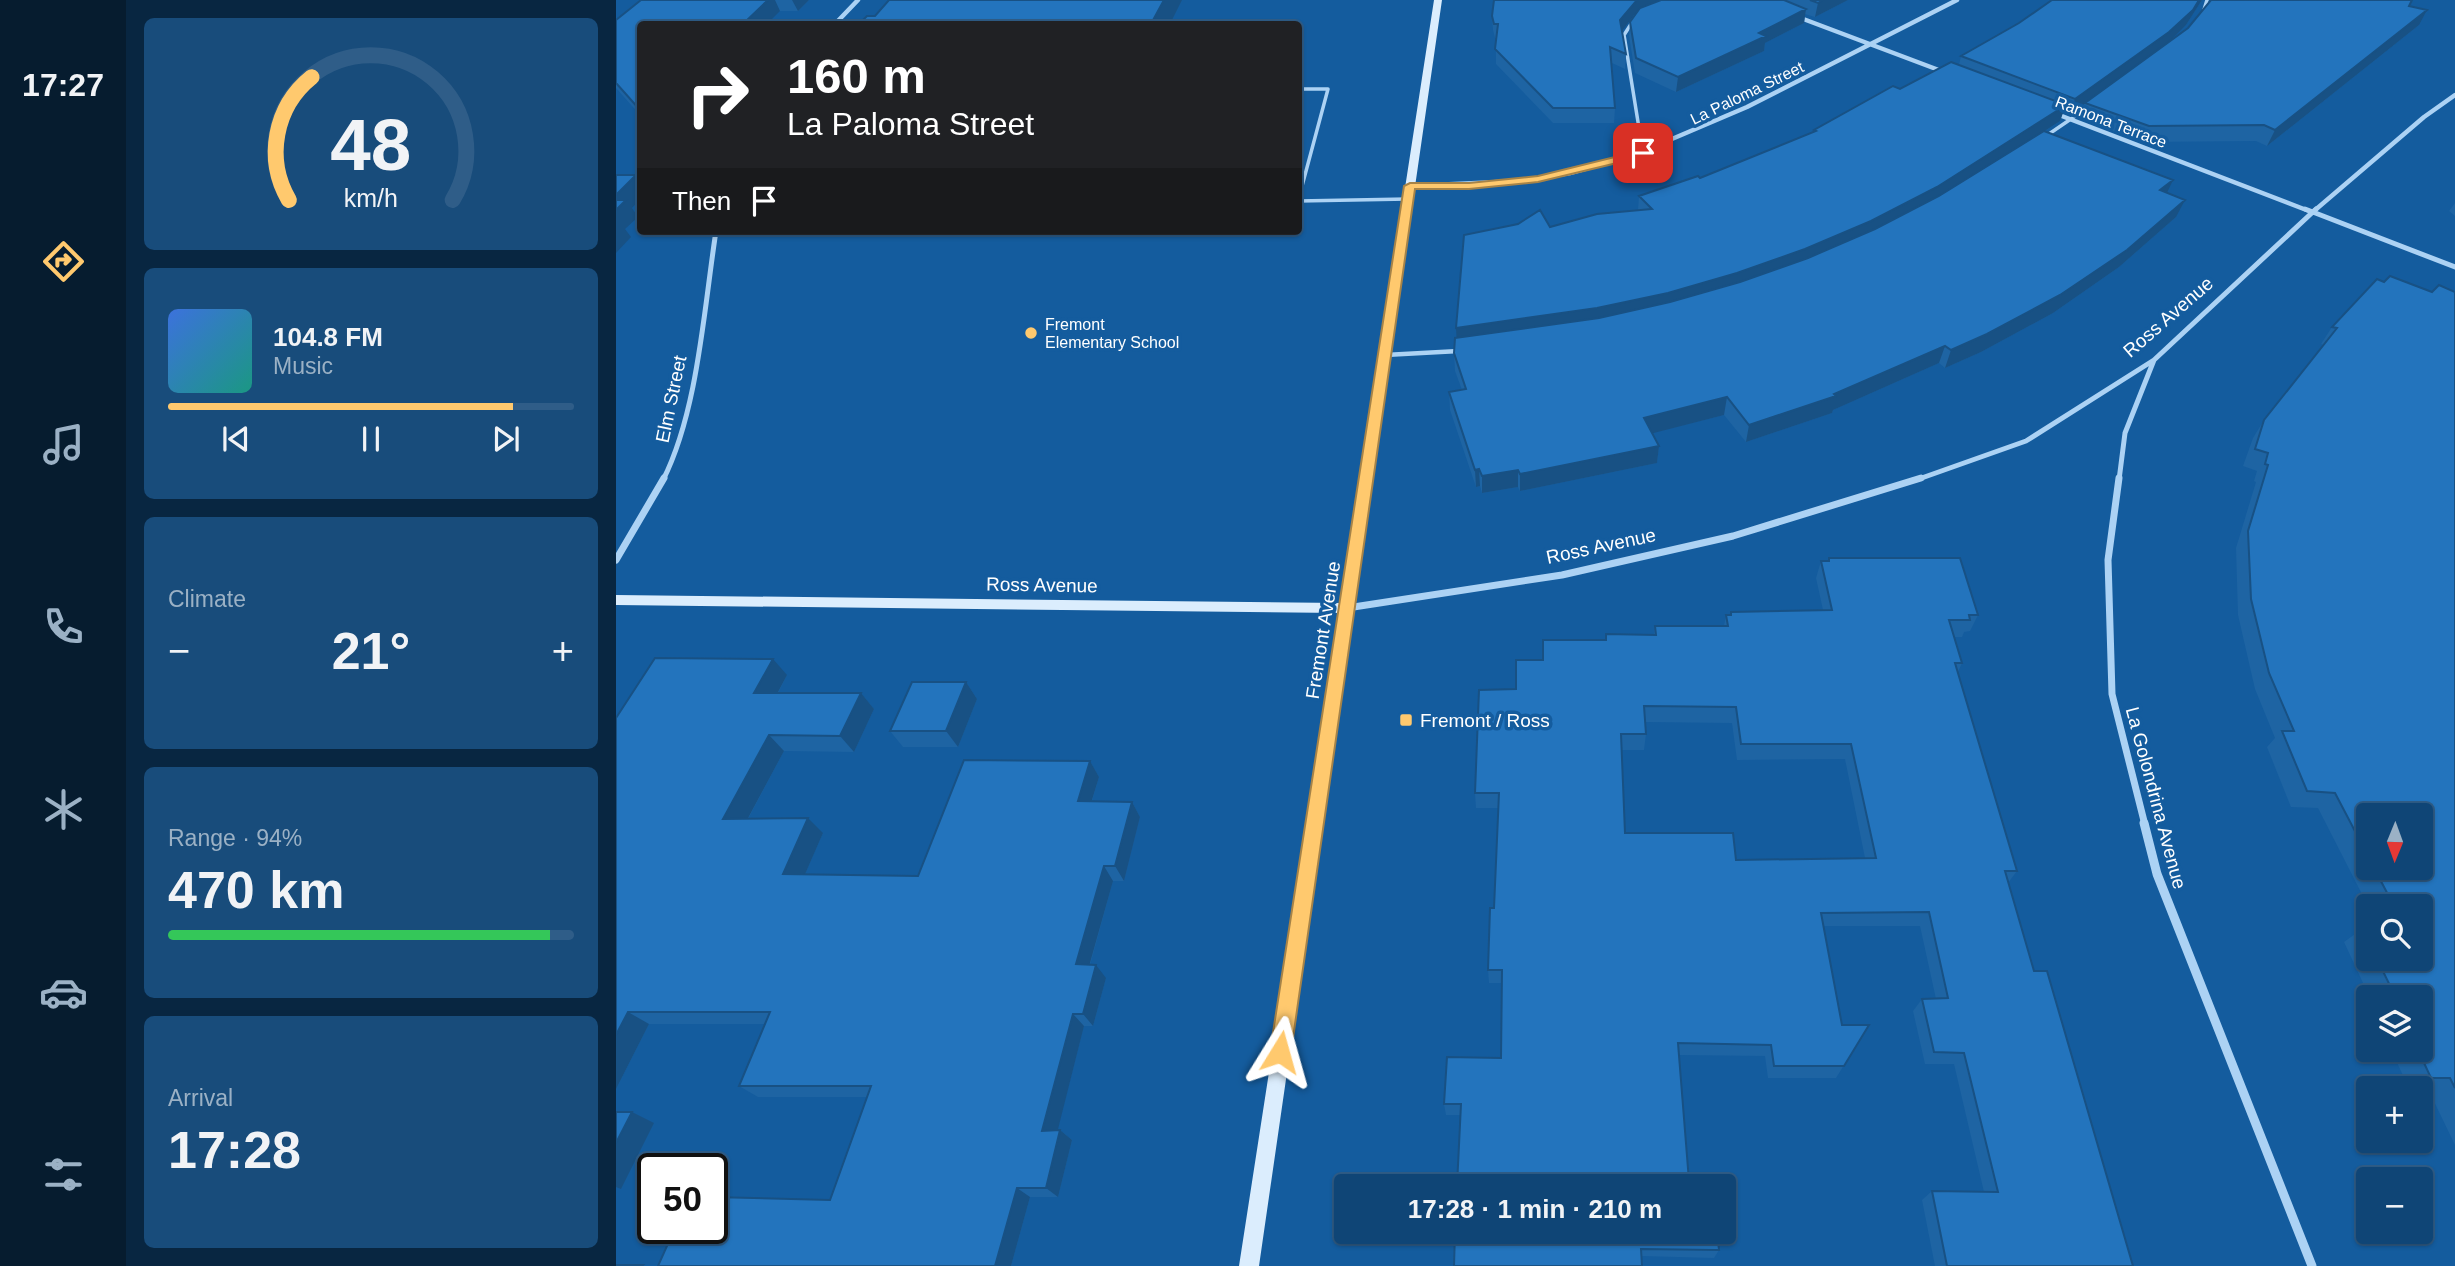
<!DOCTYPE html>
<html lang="en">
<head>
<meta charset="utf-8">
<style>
  :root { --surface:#0f4576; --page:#184c7b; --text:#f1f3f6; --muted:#9bb1c5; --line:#2f5d88; --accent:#ffc96e }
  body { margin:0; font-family:Helvetica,sans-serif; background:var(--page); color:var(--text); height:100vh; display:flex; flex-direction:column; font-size:26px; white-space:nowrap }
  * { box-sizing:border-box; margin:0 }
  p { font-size:23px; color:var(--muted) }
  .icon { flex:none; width:38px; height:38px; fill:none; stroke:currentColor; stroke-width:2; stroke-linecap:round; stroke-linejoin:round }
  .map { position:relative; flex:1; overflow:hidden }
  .panel { display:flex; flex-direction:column; gap:18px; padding:18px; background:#082641; width:490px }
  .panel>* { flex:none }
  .top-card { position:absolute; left:21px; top:21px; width:665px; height:214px; border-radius:7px; box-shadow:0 2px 5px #0004,0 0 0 2px var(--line); background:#202124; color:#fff; overflow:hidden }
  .needle { width:46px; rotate:181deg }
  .fabs { position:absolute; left:1740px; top:803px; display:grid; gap:14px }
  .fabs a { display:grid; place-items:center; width:77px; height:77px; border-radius:7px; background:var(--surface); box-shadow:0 2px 5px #0004,0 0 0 2px var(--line); font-size:35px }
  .speed { position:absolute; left:21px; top:1153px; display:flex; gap:14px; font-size:35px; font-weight:700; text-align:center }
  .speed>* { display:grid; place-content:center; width:91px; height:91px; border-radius:50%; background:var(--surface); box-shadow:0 2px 5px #0004,0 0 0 2px var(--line); line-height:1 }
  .speed .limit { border:4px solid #111; border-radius:10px; background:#fff; color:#111 }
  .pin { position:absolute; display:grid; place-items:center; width:60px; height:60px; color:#fff; margin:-30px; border-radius:14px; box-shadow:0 4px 10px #0006 }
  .me { position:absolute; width:77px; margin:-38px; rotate:8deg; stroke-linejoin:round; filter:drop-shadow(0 0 5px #0008) }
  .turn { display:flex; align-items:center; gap:24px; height:147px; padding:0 35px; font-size:32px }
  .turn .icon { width:91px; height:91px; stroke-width:2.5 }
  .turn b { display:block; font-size:49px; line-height:60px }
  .then { display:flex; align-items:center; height:66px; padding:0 35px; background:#0003; gap:14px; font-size:26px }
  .big { font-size:52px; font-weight:800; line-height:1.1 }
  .panel .tile { flex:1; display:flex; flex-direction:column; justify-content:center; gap:10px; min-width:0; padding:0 24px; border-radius:10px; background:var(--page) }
  .panel .dial { align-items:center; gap:0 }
  .dial svg { height:182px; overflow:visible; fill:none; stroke:var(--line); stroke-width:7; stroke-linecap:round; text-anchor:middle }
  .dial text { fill:var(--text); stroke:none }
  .song { display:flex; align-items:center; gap:21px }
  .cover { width:84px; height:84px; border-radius:10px; background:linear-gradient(135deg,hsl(220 70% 55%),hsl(170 70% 35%)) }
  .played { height:7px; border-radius:4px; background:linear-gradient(90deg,var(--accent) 85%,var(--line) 85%) }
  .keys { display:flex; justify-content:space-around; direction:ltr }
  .heat { display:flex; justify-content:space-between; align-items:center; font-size:38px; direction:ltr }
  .charge { height:10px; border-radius:5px; background:linear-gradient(90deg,#34c759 94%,var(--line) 0) }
  .trip { position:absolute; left:718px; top:1174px; width:402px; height:70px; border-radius:7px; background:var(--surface); box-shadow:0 2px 5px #0004,0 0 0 2px var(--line); font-weight:800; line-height:70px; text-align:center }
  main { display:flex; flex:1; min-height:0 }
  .menu { display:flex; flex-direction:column; width:126px; justify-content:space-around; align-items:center; background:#061c2f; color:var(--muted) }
  .menu .icon { width:49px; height:49px }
  .menu .current { color:var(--accent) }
  .menu b { font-size:32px; color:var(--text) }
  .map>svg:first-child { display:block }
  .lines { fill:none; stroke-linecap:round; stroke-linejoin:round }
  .lane-far1 { stroke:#acd2f4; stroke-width:3.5 }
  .lane { stroke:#acd2f4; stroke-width:4.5 }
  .street-far3 { stroke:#acd2f4; stroke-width:4.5 }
  .street-far2 { stroke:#acd2f4; stroke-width:5 }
  .street-far1 { stroke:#acd2f4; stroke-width:7 }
  .street { stroke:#acd2f4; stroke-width:9 }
  .secondary { fill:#dbedfd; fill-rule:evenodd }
  .wall { fill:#1e64a3; fill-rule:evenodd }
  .shaded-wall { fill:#185184 }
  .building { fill:#2374bd; stroke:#185184; stroke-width:2; fill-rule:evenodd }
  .route { fill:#ffc96e; stroke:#a68348; stroke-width:2 }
  .poi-dot { fill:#ffc96e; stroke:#145c9e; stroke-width:2.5 }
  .labels { text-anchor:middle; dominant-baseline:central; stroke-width:7; stroke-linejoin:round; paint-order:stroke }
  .far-street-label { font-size:16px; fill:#fff; stroke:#145c9e }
  .far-poi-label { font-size:16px; fill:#fff; stroke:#145c9e; text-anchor:start }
  .street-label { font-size:19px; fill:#fff; stroke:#145c9e }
  .poi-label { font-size:19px; fill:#fff; stroke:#145c9e; text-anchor:start }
</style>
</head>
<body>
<main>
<nav class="menu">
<b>17:27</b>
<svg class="icon current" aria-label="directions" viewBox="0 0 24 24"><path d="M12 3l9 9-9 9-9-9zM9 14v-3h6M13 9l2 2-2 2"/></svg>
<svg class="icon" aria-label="music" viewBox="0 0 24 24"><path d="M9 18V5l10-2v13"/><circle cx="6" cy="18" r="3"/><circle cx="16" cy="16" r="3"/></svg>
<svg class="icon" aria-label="phone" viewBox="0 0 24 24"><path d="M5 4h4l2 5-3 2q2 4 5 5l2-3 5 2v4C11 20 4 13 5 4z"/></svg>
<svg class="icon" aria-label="climate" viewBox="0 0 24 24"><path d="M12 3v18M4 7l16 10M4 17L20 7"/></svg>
<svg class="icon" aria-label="car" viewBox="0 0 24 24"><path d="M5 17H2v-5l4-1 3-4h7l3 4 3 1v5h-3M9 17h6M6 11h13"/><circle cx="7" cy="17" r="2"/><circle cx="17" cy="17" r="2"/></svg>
<svg class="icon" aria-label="filters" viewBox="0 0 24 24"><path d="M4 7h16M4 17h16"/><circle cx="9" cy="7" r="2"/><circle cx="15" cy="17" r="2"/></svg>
</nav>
<section class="panel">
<div class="tile dial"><svg viewBox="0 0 100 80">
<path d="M14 69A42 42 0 1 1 86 69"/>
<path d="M14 69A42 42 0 0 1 24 15" stroke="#ffc96e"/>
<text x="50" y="56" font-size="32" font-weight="700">48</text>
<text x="50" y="72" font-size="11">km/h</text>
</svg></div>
<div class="tile">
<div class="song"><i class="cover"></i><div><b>104.8 FM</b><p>Music</p></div></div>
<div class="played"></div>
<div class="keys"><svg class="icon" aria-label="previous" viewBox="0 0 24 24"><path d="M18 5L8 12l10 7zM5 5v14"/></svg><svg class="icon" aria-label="pause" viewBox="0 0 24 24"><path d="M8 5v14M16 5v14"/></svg><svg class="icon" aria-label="next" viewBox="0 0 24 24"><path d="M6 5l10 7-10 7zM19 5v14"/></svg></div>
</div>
<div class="tile"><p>Climate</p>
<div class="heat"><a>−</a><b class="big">21°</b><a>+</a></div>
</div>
<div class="tile"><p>Range · 94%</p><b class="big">470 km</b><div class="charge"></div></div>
<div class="tile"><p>Arrival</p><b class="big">17:28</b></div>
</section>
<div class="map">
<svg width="1839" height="1266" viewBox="0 0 1839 1266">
  <rect width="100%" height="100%" fill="#145c9e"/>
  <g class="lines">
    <!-- lane-far1 -->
    <path class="lane-far1" d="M1587 13 1591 0
      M1017 21 1008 35 1027 153
      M682 89H712L682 201
      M1430 136 1471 108
      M682 201 792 199"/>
    <!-- lane -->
    <path class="lane" d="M769 355 843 351"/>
    <!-- street-far3 -->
    <path class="street-far3" d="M1182 17 1328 72
      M219 24 242 0
      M1438 113 1693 211
      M794 186 905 181 954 173 1016 156 1131 107 1341 0
      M1698 211 1808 117 1839 95"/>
    <!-- street-far2 -->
    <path class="street-far2" d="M1689 209 1839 267
      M47 480C82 411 88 308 100 231
      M1300 480 1410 441 1538 360 1700 209
      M1503 480 1509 433 1538 360"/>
    <!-- street-far1 -->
    <path class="street-far1" d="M1503 478 1492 560 1496 694 1529 825
      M0 560 48 478
      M731 608 946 575 1117 536 1305 478"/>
    <!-- street -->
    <path class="street" d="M1528 823 1541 874 1696 1266"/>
    <!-- secondary -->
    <path class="secondary" d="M818 0H826L643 1266H623L724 613 0 605V595L725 603Z"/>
  </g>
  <!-- wall -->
  <path class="wall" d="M25 0H193L182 11H164L24 24V115L0 88V20Z
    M878 0H1232L1199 17 1189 14 1188 23 1149 43 1148 51 1060 92 1019 73 1013 36 1014 22 1019 15 1006 31 1010 54 1009 69 996 63 999 108 998 123H937L880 64V38H879L877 30 876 16Z
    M1436 0H1586L1570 25 1553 41 1793 6 1803 25 1651 146 1640 141 1526 142 1463 118 1469 103 1453 115 1447 112 1444 121 1429 131 1551 193 1560 217 1503 267 1437 313 1365 352 1329 368 1323 363 1217 410 1216 413 1130 442 1108 415 1036 433 1043 446 1041 463 904 491 902 487 866 493 864 486 860 487 834 410 833 392 846 390 839 371 838 353 841 338 934 227 1022 210 1023 196 1084 178 1198 132V130L1284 89 1343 65 1345 56 1403 23Z
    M1839 203V216L1833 211Z
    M1768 282 1816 292H1839V1145L1812 1089 1793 1088 1775 1050H1804V998H1754L1728 942 1746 929H1752V959H1804V906H1752L1702 808 1675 807 1651 747 1659 738 1639 689 1622 615 1620 548 1640 482 1638 481 1641 471 1627 466 1637 438 1648 420 1708 345 1705 344 1716 327ZM1752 816 1804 868H1752Z
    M1213 558 1362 615 1354 631 1348 632 1346 637H1338L1346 663 1342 672 1401 871 1392 883 1418 971 1517 1266H1319L1306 1200 1316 1191 1368 1192 1338 1064H1309L1297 1011 1306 999H1320L1304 926H1207L1226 1025H1253L1220 1078H1152L1149 1056 1063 1055 841 1186 845 1115H830L828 1104 885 1058V983H873L872 970 878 908 883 808H860L859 793 900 689 927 660 989 640 990 634 1038 635 1039 626H1108L1110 615H1114L1115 612 1207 610 1200 578 1205 561H1212ZM1029 722 1116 723 1121 760 1229 759 1249 858 1120 860 1009 833 1006 750H1028L1030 734Z
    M39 658 171 675 162 693H245L258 709 238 752 168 751 132 819 207 833 189 874 302 876 474 761 483 777 476 801 516 802 524 817 508 881H497L474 965 490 978 477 1026H468L441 1131 444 1130 456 1140 442 1197H414L395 1266H42L214 1200 251 1097H142L123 1086 149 1024H33L0 1089Z
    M350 682 361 699 342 747H287L274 731Z
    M839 1232 1103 1250 1098 1258 1025 1256Z"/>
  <!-- shaded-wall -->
  <path class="shaded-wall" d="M152 0H159L164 11 151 24H127Z
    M176 0H193L182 11Z
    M548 0H566L554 24 536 22Z
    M1021 0H1056L1018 15 1004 34V20Z
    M1207 0H1232L1199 17 1202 3Z
    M1583 0H1586L1570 25 1547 48 1453 115 1459 99Z
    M1190 9 1188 23 1149 43 1148 51 1060 92 1062 77Z
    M1811 10 1803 25 1651 146 1659 130Z
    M1450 105 1444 121 1316 204 1251 238 1050 310 841 345 840 328Z
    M20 175 24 181V199L16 208 22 217 9 229 15 237 0 253V195Z
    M1557 180 1549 197 1544 190Z
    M1569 200 1560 217 1503 267 1437 313 1365 352 1329 368 1335 350Z
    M1329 346 1323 363 1217 410 1216 413 1130 442 1133 425 1218 394Z
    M1111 397 1108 415 1026 436 1028 418Z
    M1043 446 1041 463 904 491V474Z
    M863 469 864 486 860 487 859 470Z
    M902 470V487L866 493V476Z
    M157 659 171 675 153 709 138 693Z
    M350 682 361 699 342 747 330 731Z
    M245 693 258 709 238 752 224 736Z
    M153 735 168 751 124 833 107 819Z
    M474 761 483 777 471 816 462 801Z
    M516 802 524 817 508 881 499 866Z
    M192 818 207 833 183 888 167 874Z
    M488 866 497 881 470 977 460 964Z
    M480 965 490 978 477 1026 467 1014Z
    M12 1012 33 1024 0 1089V1035Z
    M457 1014 468 1026 439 1141 426 1131Z
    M16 1112 38 1123 5 1189 0 1187V1143Z
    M444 1130 456 1140 442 1197 430 1188Z
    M401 1188 414 1197 395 1266H379Z"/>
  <!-- building -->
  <path class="building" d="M25 0H152L127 24H24V110L0 83V20Z
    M273 0H548L536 22 621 23V24H243L251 16H259Z
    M878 0H1021L1004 20 1010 54 994 47 999 108H937L879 49 882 24H878L876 16Z
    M1045 0H1168L1190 9 1143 33 1150 36 1062 77 1020 58 1014 22 1024 8Z
    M1194 0H1207L1202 3Z
    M1436 0H1583L1577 10 1553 32 1459 99 1345 56 1403 23Z
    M1595 0H1796L1793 6 1811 10 1659 130 1648 125 1533 126 1469 103 1572 28Z
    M1335 62 1450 105 1321 187 1255 221 1189 249 1121 273 1052 293 981 308 840 328 848 235 902 224 924 210 934 227 981 214 1036 209 1023 196 1082 176 1084 178 1200 131 1198 130 1277 86 1284 89Z
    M1428 131 1557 180 1544 190 1569 200 1511 250 1444 295 1371 334 1335 350 1329 346 1218 394 1220 396 1133 425 1111 397 1028 418 1043 446 904 474 902 470 866 476 863 469 859 470 833 392 850 389 838 353 839 338 983 318 1054 302 1124 282 1192 258 1259 229 1323 196Z
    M0 175H20L0 195Z
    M0 200H10L0 210Z
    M1774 276 1816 292 1823 285 1839 292V1088L1834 1078H1815L1802 1050H1804V998H1780L1761 959H1804V906H1778L1758 868H1804V816H1752V856L1719 793 1691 791 1666 731H1678L1653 673 1635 599 1632 531 1652 465 1649 464 1652 453 1639 449 1648 420 1721 328 1716 327 1761 279 1768 282Z
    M1213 558H1344L1362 615H1353L1354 620H1333L1346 663H1339L1401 871H1389L1418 971H1431L1517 1266H1331L1316 1191 1382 1192 1348 1053 1318 1052 1306 999 1332 998 1313 912 1205 913 1226 1025H1253L1228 1066H1158L1155 1045 1062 1043 1073 1181 1097 1182 1098 1186H841L845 1104H828L831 1057 885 1058 886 970H872L874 908H878L883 793H859L863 690 900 689V660H927V640H990V634L1040 635 1039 626H1112L1110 615H1115V612L1216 610 1205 561H1213ZM1028 706 1120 707 1125 744H1235L1260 858 1120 860 1117 833H1009L1005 734H1030Z
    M39 658 157 659 138 693H245L224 736 153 735 107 819 192 818 167 874 302 876 348 760 474 761 462 801 516 802 499 866H488L460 964 480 965 467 1014H457L426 1131 444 1130 430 1188H401L379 1266H42L59 1228H96V1197L214 1200 255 1086H123L154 1012H12L0 1035V718Z
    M296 682H350L330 731H274Z
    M1746 929H1752V941Z
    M0 1112H16L0 1143Z
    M839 1232H1101L1103 1250 1025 1249 1026 1266H838Z
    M0 1265H27L26 1266H0Z"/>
  <!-- route -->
  <path class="route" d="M1027 150 1032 153 1030 156 922 182 853 189H799L675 1052 671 1059 664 1062 657 1059 654 1052 788 186 794 183H853L922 176Z"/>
  <!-- markers -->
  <g class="poi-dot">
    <circle cx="415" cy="333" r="7"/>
    <rect x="783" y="713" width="14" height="14" rx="3.5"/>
  </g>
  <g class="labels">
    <!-- far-street labels -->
    <g class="far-street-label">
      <text transform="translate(1131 93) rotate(-26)">La Paloma Street</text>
      <text transform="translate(1495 122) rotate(21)">Ramona Terrace</text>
    </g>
    <!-- far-poi labels -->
    <g class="far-poi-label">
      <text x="429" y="324">Fremont<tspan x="429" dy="18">Elementary School</tspan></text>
    </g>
    <!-- street labels -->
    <g class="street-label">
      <text transform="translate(1552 317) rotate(-41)">Ross Avenue</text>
      <text transform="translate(55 399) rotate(-78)">Elm Street</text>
      <text transform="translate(985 546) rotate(-12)">Ross Avenue</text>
      <text transform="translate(426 585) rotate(1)">Ross Avenue</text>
      <text transform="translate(707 630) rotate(-81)">Fremont Avenue</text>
      <text transform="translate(1540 798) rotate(75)">La Golondrina Avenue</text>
    </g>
    <!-- poi labels -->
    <g class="poi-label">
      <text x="804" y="720">Fremont / Ross</text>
    </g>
  </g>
</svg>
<div class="fabs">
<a><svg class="needle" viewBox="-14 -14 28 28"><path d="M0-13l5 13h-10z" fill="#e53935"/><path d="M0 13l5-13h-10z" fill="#9bb1c5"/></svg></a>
<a><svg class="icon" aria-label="search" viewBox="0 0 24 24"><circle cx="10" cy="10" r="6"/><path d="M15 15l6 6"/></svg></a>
<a><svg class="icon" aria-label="layers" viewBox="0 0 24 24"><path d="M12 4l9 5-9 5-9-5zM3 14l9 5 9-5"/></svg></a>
<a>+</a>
<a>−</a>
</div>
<div class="speed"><div class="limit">50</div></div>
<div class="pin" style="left:1027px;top:153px;background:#d93025"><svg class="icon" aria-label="arrive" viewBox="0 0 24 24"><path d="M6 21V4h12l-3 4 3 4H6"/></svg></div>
<svg class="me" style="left:664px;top:1052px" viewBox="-20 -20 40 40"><path d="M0-17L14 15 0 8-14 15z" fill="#ffc96e" stroke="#fff" stroke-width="4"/></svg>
<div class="trip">17:28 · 1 min · 210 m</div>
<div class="top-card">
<div class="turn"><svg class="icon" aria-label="right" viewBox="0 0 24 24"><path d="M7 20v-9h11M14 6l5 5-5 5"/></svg><div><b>160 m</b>La Paloma Street</div></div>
<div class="then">Then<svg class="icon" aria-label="arrive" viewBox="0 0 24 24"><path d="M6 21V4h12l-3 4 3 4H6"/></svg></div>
</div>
</div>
</main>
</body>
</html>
